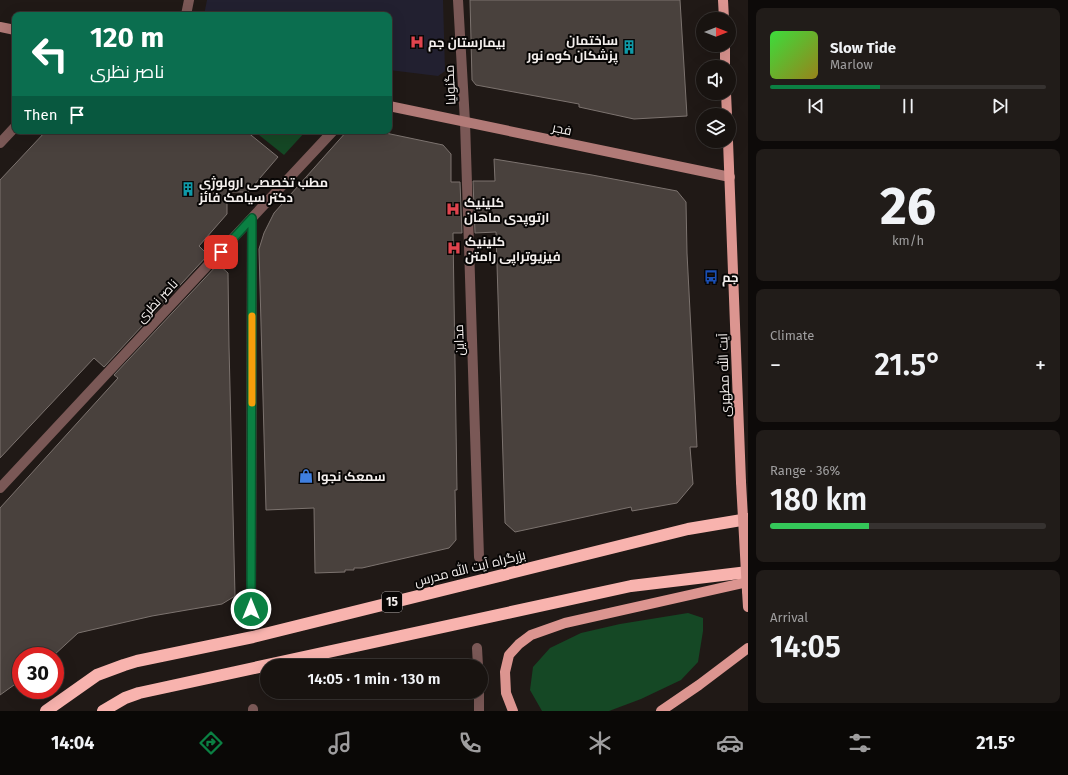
<!DOCTYPE html>
<html lang="en">
<head>
<meta charset="utf-8">
<style>
  :root { --surface:#181310; --page:#211c19; --text:#f1f3f6; --muted:#9f9e9f; --line:#363230; --accent:#0b8043 }
  body { margin:0; font-family:"Fira Sans",Cairo,sans-serif; background:var(--page); color:var(--text); height:100vh; display:flex; flex-direction:column; font-size:15px; white-space:nowrap }
  * { box-sizing:border-box; margin:0 }
  p { font-size:13px; color:var(--muted) }
  .icon { flex:none; width:22px; height:22px; fill:none; stroke:currentColor; stroke-width:2; stroke-linecap:round; stroke-linejoin:round }
  .map { position:relative; flex:1; overflow:hidden }
  .sheet { display:flex; flex-direction:column; gap:8px; padding:8px; background:#0d0a09; width:320px }
  .sheet>* { flex:none }
  .banner { position:absolute; left:12px; top:12px; width:380px; height:122px; border-radius:8px; box-shadow:0 4px 16px #0002,0 0 0 1px var(--line); background:#0b6e4f; color:#fff; overflow:hidden }
  .needle { width:26px; rotate:90deg }
  .fabs { position:absolute; left:696px; top:12px; display:grid; gap:8px }
  .fabs a { display:grid; place-items:center; width:40px; height:40px; border-radius:50%; background:var(--surface); box-shadow:0 4px 16px #0002,0 0 0 1px var(--line); font-size:20px }
  .speed { position:absolute; left:12px; top:647px; display:flex; gap:8px; font-size:20px; font-weight:700; text-align:center }
  .speed>* { display:grid; place-content:center; width:52px; height:52px; border-radius:50%; background:var(--surface); box-shadow:0 4px 16px #0002,0 0 0 1px var(--line); line-height:1 }
  .speed .limit { border:6px solid #d22; background:#fff; color:#111 }
  .pin { position:absolute; display:grid; place-items:center; width:34px; height:34px; color:#fff; margin:-17px; border-radius:8px; box-shadow:0 2px 6px #0006 }
  .me { position:absolute; width:44px; margin:-22px; rotate:0deg; stroke-linejoin:round; filter:drop-shadow(0 0 3px #0008) }
  .turn { display:flex; align-items:center; gap:14px; height:84px; padding:0 12px; font-size:18px }
  .turn .icon { width:52px; height:52px; stroke-width:2.5 }
  .turn b { display:block; font-size:28px; line-height:34px }
  .then { display:flex; align-items:center; height:38px; padding:0 12px; background:#0003; gap:8px; font-size:15px }
  .big { font-size:30px; font-weight:600; line-height:1.1 }
  .sheet .card { flex:1; display:flex; flex-direction:column; justify-content:center; gap:6px; min-width:0; padding:0 14px; border-radius:8px; background:var(--page) }
  .sheet .dial { align-items:center; gap:0 }
  .dial b { font-size:52px; line-height:1 }
  .song { display:flex; align-items:center; gap:12px }
  .cover { width:48px; height:48px; border-radius:6px; background:linear-gradient(135deg,hsl(120 70% 55%),hsl(50 70% 35%)) }
  .played { height:4px; border-radius:2px; background:linear-gradient(90deg,var(--accent) 40%,var(--line) 40%) }
  .keys { display:flex; justify-content:space-around; direction:ltr }
  .heat { display:flex; justify-content:space-between; align-items:center; font-size:22px; direction:ltr }
  .charge { height:6px; border-radius:3px; background:linear-gradient(90deg,#34c759 36%,var(--line) 0) }
  .trip { position:absolute; left:260px; top:659px; width:228px; height:40px; border-radius:20px; background:var(--surface); box-shadow:0 4px 16px #0002,0 0 0 1px var(--line); font-weight:600; line-height:40px; text-align:center }
  .tab-bar { display:flex; height:64px; justify-content:space-around; align-items:center; background:#0a0806; color:var(--muted) }
  .tab-bar .icon { width:28px; height:28px }
  .tab-bar .selected { color:var(--accent) }
  .tab-bar b { font-size:18px; color:var(--text) }
  main { display:flex; flex:1; min-height:0 }
  .map>svg:first-child { display:block }
  .medical { fill:#222030 }
  .green { fill:#154825 }
  .building { fill:#49413d; stroke:#7c736f }
  .lines { fill:none; stroke-linecap:round; stroke-linejoin:round }
  .street { stroke:#7a5856; stroke-width:10 }
  .secondary { stroke:#b17a77; stroke-width:10 }
  .primary { stroke:#dc9590; stroke-width:10 }
  .highway { stroke:#f8b3ae; stroke-width:12 }
  .primary-bridge { stroke:#dc9590; stroke-width:10 }
  .route-casing { stroke:#07532c; stroke-width:10 }
  .route { stroke:#0b8043; stroke-width:7 }
  .slow { stroke:#f59e0b; stroke-width:7 }
  .labels { text-anchor:middle; dominant-baseline:central; stroke-width:4; stroke-linejoin:round; paint-order:stroke }
  .shield { fill:#080605; stroke:#ada9a7; stroke-width:1 }
  .shield-label { font-size:12px; font-weight:bold; fill:#f4efed }
  .poi-label { font-size:13px; font-weight:bold; fill:#f4efed; stroke:#080605; text-anchor:start }
  .street-label { font-size:13px; fill:#f4efed; stroke:#080605 }
</style>
</head>
<body>
<main>
<div class="map">
<svg width="748" height="711" viewBox="0 0 748 711">
  <rect width="100%" height="100%" fill="#201916"/>
  <!-- medical -->
  <path class="medical" d="M207 0H443L445 71 438 76 389 70V15H204Z"/>
  <!-- green -->
  <path class="green" d="M254 131H306L284 155Z
    M688 613 703 618V631L698 662 681 680 641 699 609 711H542L530 690 533 667 550 648 581 633 620 624Z"/>
  <!-- building -->
  <path class="building" d="M470 0H680L687 116 634 119 579 107V104L476 85 472 80Z
    M46 131H246L278 157 248 192H227V214L199 246 208 255 104 367 94 358 0 458V180Z
    M347 131H376L443 145 451 154V182H460L462 233H453L457 490H455L456 540 449 548 362 568H354V570H345V572L315 573 314 508 266 510 259 249 264 233 274 213Z
    M494 159 592 175 677 191 686 202 687 253 697 447H690L693 484 677 503 632 511 631 507 515 532 505 523 496 232 475 233 473 181H495Z
    M218 264 228 273 229 346 235 596 222 604 152 616 78 633 53 656H21V680L0 695V508L118 378 114 375Z"/>
  <g class="lines">
    <!-- street -->
    <path class="street" d="M458 0 465 122 479 557
      M186 15 189 0
      M0 143 15 127
      M0 488 333 131
      M251 609 252 218
      M477 648 478 666
      M479 692V711
      M253 709V711"/>
    <!-- secondary -->
    <path class="secondary" d="M0 27 15 30
      M389 106 730 177"/>
    <!-- primary -->
    <path class="primary" d="M723 0 724 19
      M725 45V67
      M726 93 727 115
      M728 141 741 482
      M747 591 748 607
      M513 711 506 693 505 672 509 655 519 644 531 635 565 623 748 582
      M661 711 699 685 748 648"/>
    <!-- highway -->
    <path class="highway" d="M46 711 97 675 124 665 137 661 253 637 688 529 748 519
      M103 711 125 698 139 693 631 586 748 572"/>
    <!-- primary-bridge -->
    <path class="primary-bridge" d="M741 482 747 591"/>
  </g>
  <g class="lines">
    <defs>
      <path id="route" d="M221 252 252 218 251 609"/>
    </defs>
    <!-- route casing -->
    <use href="#route" class="route-casing"/>
    <!-- route -->
    <use href="#route" class="route"/>
    <!-- slow -->
    <path class="slow" d="M252 403V316"/>
  </g>
  <!-- icons -->
  <defs>
    <symbol id="hospital-bare" viewBox="-9 -9 18 18"><path d="M-5-5h3v3.5h4V-5h3V5h-3V1.5h-4V5h-3Z" fill="#e0444e" stroke="#080605" stroke-width="2.5" paint-order="stroke"/></symbol>
    <symbol id="building-bare" viewBox="-9 -9 18 18"><path d="M-4-6H4V6H1V3H-1V6H-4ZM-2.5-4.3h1.7v1.8h-1.7ZM.8-4.3h1.7v1.8H.8ZM-2.5-1h1.7V.8h-1.7ZM.8-1h1.7V.8H.8Z" fill="#0f9aa8" stroke="#080605" stroke-width="2.5" paint-order="stroke"/></symbol>
    <symbol id="bus-bare" viewBox="-9 -9 18 18"><path d="M-5-6H5V4H4V6H2V4H-2V6H-4V4H-5ZM-3.5-4V0h7V-4ZM-3.5 1.2v1.5H-2V1.2ZM2 1.2v1.5H3.5V1.2Z" fill="#1a4fb4" stroke="#080605" stroke-width="2.5" paint-order="stroke"/></symbol>
    <symbol id="shop-bare" viewBox="-9 -9 18 18"><path d="M-5-2.5h2.3a2.7 3.5 0 0 1 5.4 0H5L5.5 6h-11ZM-1.5-2.5h3a1.5 2.3 0 0 0-3 0Z" fill="#3f7fe0" stroke="#080605" stroke-width="2.5" paint-order="stroke"/></symbol>
  </defs>
  <g fill-rule="evenodd">
    <use href="#hospital-bare" x="407" y="32" width="20" height="20"/>
    <use href="#building-bare" x="619" y="37" width="20" height="20"/>
    <use href="#building-bare" x="178" y="179" width="20" height="20"/>
    <use href="#hospital-bare" x="443" y="199" width="20" height="20"/>
    <use href="#hospital-bare" x="444" y="238" width="20" height="20"/>
    <use href="#bus-bare" x="701" y="267" width="20" height="20"/>
    <use href="#shop-bare" x="296" y="466" width="20" height="20"/>
  </g>
  <g class="labels">
    <!-- shield labels -->
    <rect class="shield" x="382" y="592" width="20" height="20" rx="3"/>
    <g class="shield-label">
      <text x="392" y="602">15</text>
    </g>
    <!-- poi labels -->
    <g class="poi-label">
      <text x="618" y="40" text-anchor="end">ساختمان<tspan x="618" dy="15">پزشکان کوه نور</tspan></text>
      <text x="428" y="42">بیمارستان جم</text>
      <text x="199" y="182">مطب تخصصی ارولوژی<tspan x="199" dy="15">دکتر سیامک فائز</tspan></text>
      <text x="464" y="202">کلینیک<tspan x="464" dy="15">ارتوپدی ماهان</tspan></text>
      <text x="465" y="241">کلینیک<tspan x="465" dy="15">فیزیوتراپی رامتن</tspan></text>
      <text x="722" y="277">جم</text>
      <text x="317" y="476">سمعک نجوا</text>
    </g>
    <!-- street labels -->
    <g class="street-label">
      <text transform="translate(450 85) rotate(-93)">مگنولیا</text>
      <text transform="translate(562 129) rotate(12)">فجر</text>
      <text transform="translate(157 301) rotate(-47)">ناصر نظری</text>
      <text transform="translate(459 340) rotate(-92)">مداین</text>
      <text transform="translate(724 375) rotate(-92)">آیت الله مطهری</text>
      <text transform="translate(470 568) rotate(-14)">بزرگراه آیت الله مدرس</text>
    </g>
  </g>
</svg>
<div class="fabs">
<a><svg class="needle" viewBox="-14 -14 28 28"><path d="M0-13l5 13h-10z" fill="#e53935"/><path d="M0 13l5-13h-10z" fill="#9f9e9f"/></svg></a>
<a><svg class="icon" aria-label="sound" viewBox="0 0 24 24"><path d="M4 9h4l5-4v14l-5-4H4zM17 9q2 3 0 6"/></svg></a>
<a><svg class="icon" aria-label="layers" viewBox="0 0 24 24"><path d="M12 4l9 5-9 5-9-5zM3 14l9 5 9-5"/></svg></a>
</div>
<div class="speed"><div class="limit">30</div></div>
<div class="pin" style="left:221px;top:252px;background:#d93025"><svg class="icon" aria-label="arrive" viewBox="0 0 24 24"><path d="M6 21V4h12l-3 4 3 4H6"/></svg></div>
<svg class="me" style="left:251px;top:609px" viewBox="-20 -20 40 40"><circle r="17" fill="#0b8043" stroke="#fff" stroke-width="3"/><path d="M0-11L8 9 0 5-8 9z" fill="#fff"/></svg>
<div class="trip">14:05 · 1 min · 130 m</div>
<div class="banner">
<div class="turn"><svg class="icon" aria-label="left" viewBox="0 0 24 24"><path d="M17 20v-9H6M10 6l-5 5 5 5"/></svg><div><b>120 m</b>ناصر نظری</div></div>
<div class="then">Then<svg class="icon" aria-label="arrive" viewBox="0 0 24 24"><path d="M6 21V4h12l-3 4 3 4H6"/></svg></div>
</div>
</div>
<section class="sheet">
<div class="card">
<div class="song"><i class="cover"></i><div><b>Slow Tide</b><p>Marlow</p></div></div>
<div class="played"></div>
<div class="keys"><svg class="icon" aria-label="previous" viewBox="0 0 24 24"><path d="M18 5L8 12l10 7zM5 5v14"/></svg><svg class="icon" aria-label="pause" viewBox="0 0 24 24"><path d="M8 5v14M16 5v14"/></svg><svg class="icon" aria-label="next" viewBox="0 0 24 24"><path d="M6 5l10 7-10 7zM19 5v14"/></svg></div>
</div>
<div class="card dial"><b>26</b><p>km/h</p></div>
<div class="card"><p>Climate</p>
<div class="heat"><a>−</a><b class="big">21.5°</b><a>+</a></div>
</div>
<div class="card"><p>Range · 36%</p><b class="big">180 km</b><div class="charge"></div></div>
<div class="card"><p>Arrival</p><b class="big">14:05</b></div>
</section>
</main>
<nav class="tab-bar">
<b>14:04</b>
<svg class="icon selected" aria-label="directions" viewBox="0 0 24 24"><path d="M12 3l9 9-9 9-9-9zM9 14v-3h6M13 9l2 2-2 2"/></svg>
<svg class="icon" aria-label="music" viewBox="0 0 24 24"><path d="M9 18V5l10-2v13"/><circle cx="6" cy="18" r="3"/><circle cx="16" cy="16" r="3"/></svg>
<svg class="icon" aria-label="phone" viewBox="0 0 24 24"><path d="M5 4h4l2 5-3 2q2 4 5 5l2-3 5 2v4C11 20 4 13 5 4z"/></svg>
<svg class="icon" aria-label="climate" viewBox="0 0 24 24"><path d="M12 3v18M4 7l16 10M4 17L20 7"/></svg>
<svg class="icon" aria-label="car" viewBox="0 0 24 24"><path d="M5 17H2v-5l4-1 3-4h7l3 4 3 1v5h-3M9 17h6M6 11h13"/><circle cx="7" cy="17" r="2"/><circle cx="17" cy="17" r="2"/></svg>
<svg class="icon" aria-label="filters" viewBox="0 0 24 24"><path d="M4 7h16M4 17h16"/><circle cx="9" cy="7" r="2"/><circle cx="15" cy="17" r="2"/></svg>
<b>21.5°</b>
</nav>
</body>
</html>
